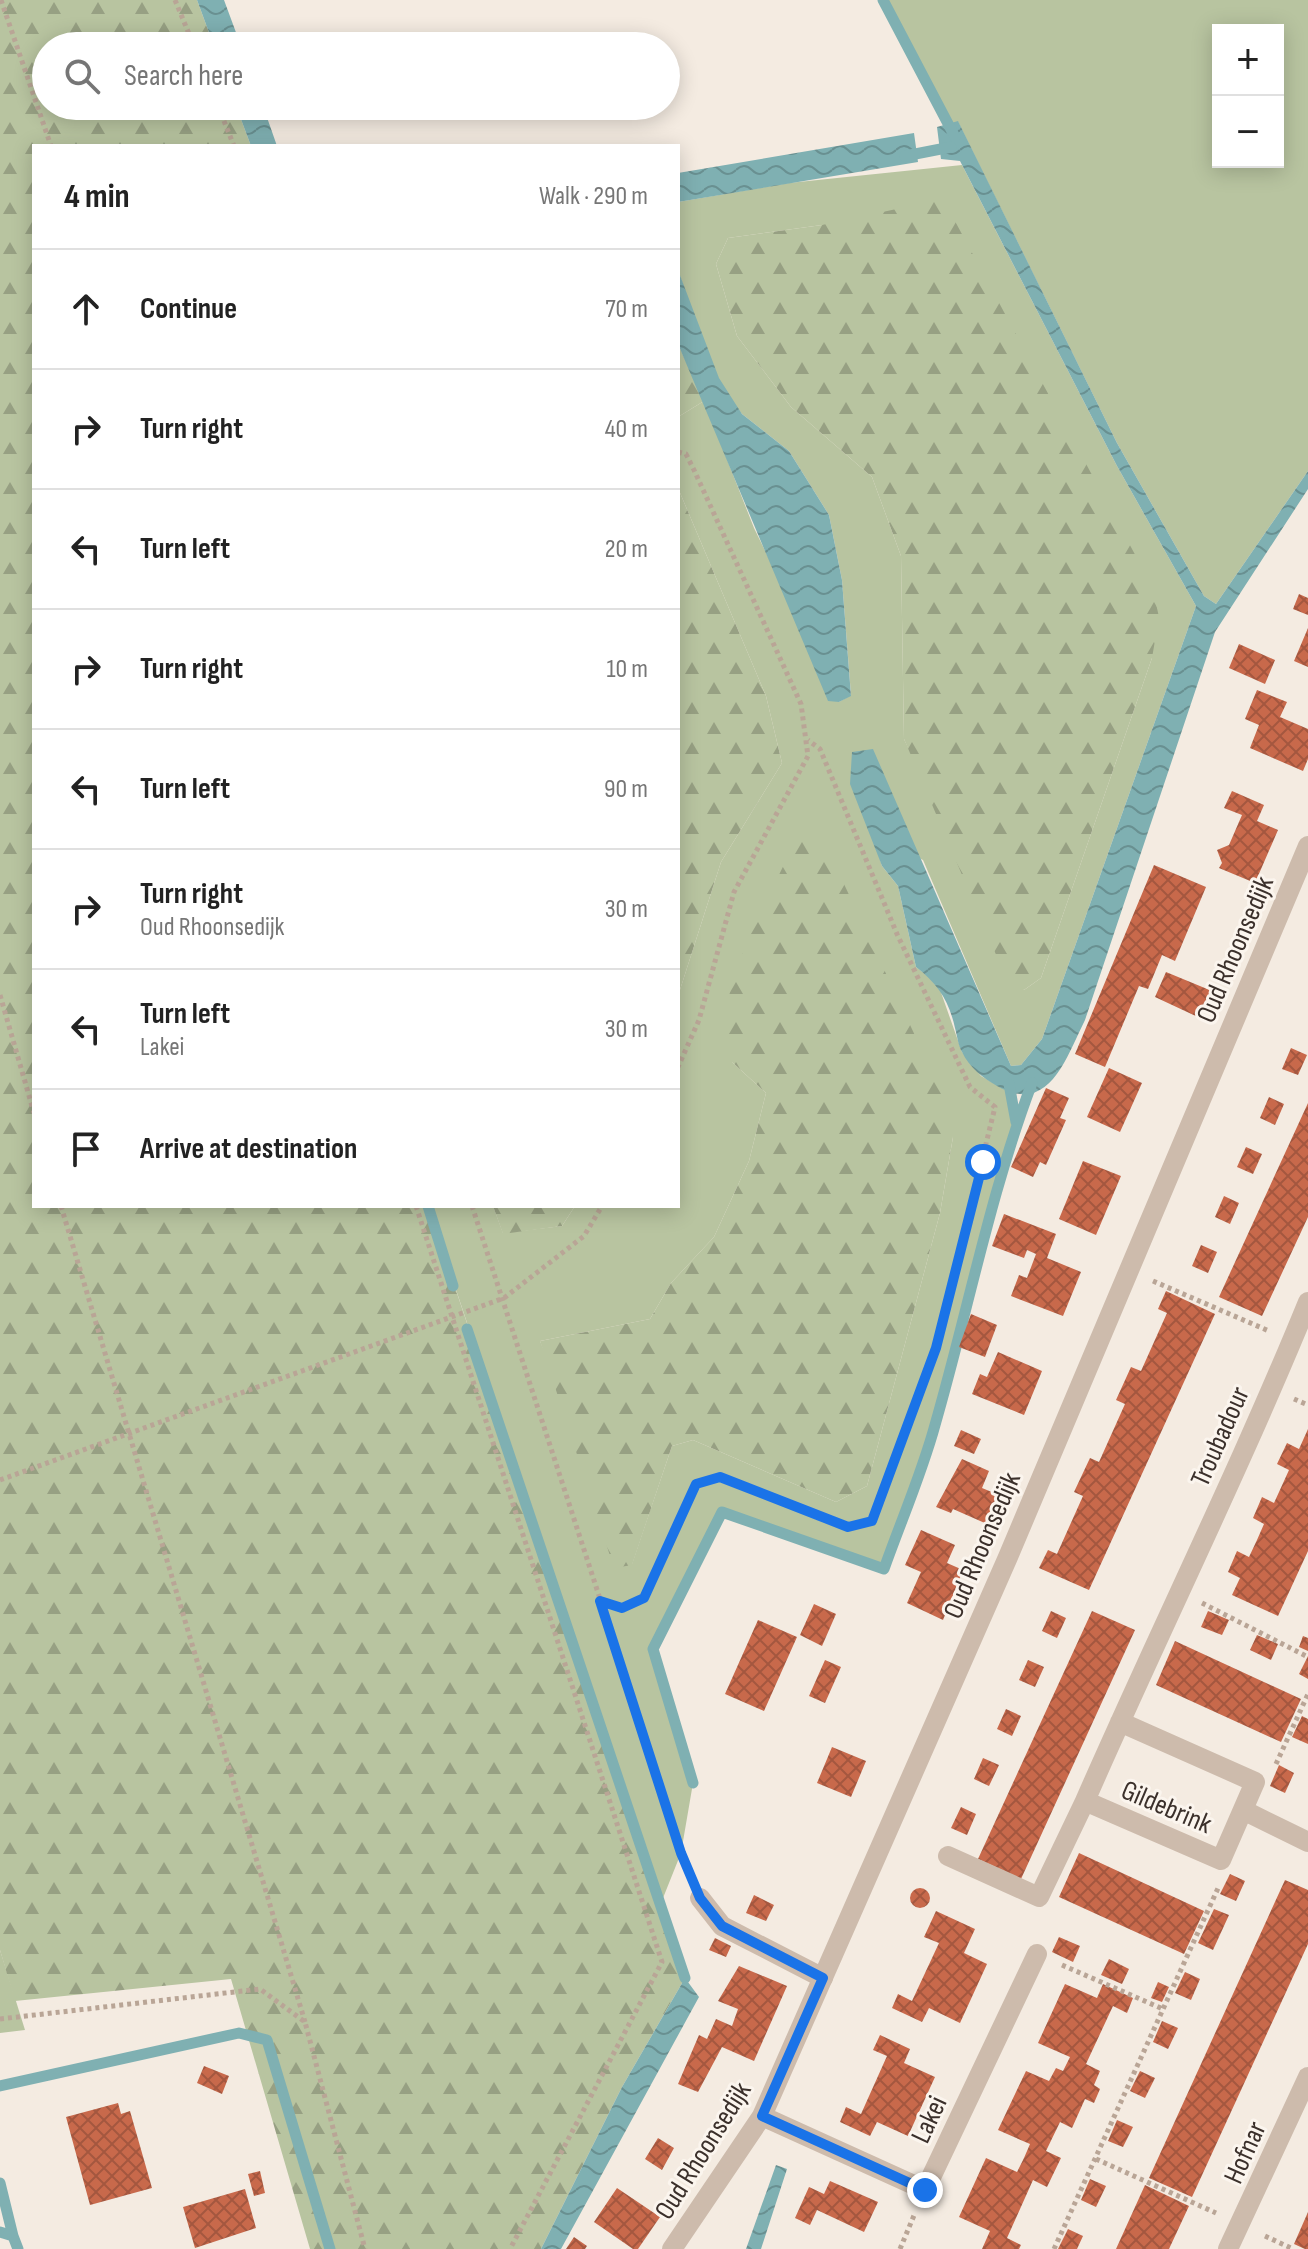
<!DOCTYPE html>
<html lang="en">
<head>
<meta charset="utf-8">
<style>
	:root { --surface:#fff; --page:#f2f2f2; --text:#222; --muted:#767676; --line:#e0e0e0 }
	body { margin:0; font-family:"Sofia Sans Condensed",sans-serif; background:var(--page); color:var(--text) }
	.controls { position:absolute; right:24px; top:24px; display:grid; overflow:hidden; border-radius:0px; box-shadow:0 4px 20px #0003 }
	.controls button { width:72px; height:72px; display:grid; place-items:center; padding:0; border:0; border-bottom:2px solid var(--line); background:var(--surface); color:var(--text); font:40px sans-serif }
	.stop { position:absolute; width:24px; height:24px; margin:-18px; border:6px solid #1a73e8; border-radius:50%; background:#fff }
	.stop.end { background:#1a73e8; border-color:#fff; box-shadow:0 2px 8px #0008 }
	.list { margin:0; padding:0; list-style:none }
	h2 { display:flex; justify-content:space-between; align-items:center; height:104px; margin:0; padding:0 32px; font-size:34px }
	h2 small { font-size:26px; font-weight:400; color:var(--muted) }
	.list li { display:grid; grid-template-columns:52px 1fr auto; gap:24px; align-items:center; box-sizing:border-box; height:120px; padding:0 32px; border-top:2px solid var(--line) }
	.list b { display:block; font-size:30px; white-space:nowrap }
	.list p { margin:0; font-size:26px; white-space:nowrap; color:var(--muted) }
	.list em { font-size:26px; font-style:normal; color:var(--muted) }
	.icon { flex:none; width:44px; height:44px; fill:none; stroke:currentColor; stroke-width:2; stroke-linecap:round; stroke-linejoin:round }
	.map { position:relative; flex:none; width:1308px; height:2249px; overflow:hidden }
	.search { position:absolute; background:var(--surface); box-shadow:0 4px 20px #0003; left:32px; top:32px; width:648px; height:88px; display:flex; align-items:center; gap:20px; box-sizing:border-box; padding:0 28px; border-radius:44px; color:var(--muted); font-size:30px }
	.panel { position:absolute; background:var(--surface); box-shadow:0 4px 20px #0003; left:32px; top:144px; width:648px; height:1064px; border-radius:0px }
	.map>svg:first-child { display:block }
</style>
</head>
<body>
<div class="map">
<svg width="1308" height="2249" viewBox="0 0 1308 2249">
	<defs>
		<pattern id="forest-firs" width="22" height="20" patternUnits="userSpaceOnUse" patternTransform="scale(2)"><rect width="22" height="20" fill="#b8c4a0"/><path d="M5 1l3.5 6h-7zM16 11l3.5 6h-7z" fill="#97a083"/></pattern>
		<pattern id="water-waves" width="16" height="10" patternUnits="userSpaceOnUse" patternTransform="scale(2)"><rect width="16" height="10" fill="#7fb0b2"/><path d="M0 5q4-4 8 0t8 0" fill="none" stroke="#699091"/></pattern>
		<pattern id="building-cross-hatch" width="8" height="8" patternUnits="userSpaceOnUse" patternTransform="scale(2)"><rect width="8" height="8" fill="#c8694b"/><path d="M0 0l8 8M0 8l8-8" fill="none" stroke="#a4573f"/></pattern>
	</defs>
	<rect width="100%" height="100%" fill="#f4ebe1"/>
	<path fill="#b8c4a0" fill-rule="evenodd" d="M881 0H1308V471L1216 604 1204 596 1117 443 958 122 945 125ZM1218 30H1278V162H1218Z
		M962 165 1117 466 1196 606 1042 1039 1021 1065 1011 1066 923 860 872 834 882 866 898 886 916 967 938 984 962 1052 981 1076 1014 1095 1017 1124 935 1427 884 1569 722 1512 653 1649 693 1783 681 1853 661 1903 428 1206H493L503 1233 562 1226 575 1206H678V996L721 862 782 763 766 696 678 488V417L704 401 754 528 839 702 851 695 842 580 829 515 789 451 742 414 715 379 678 270V202L789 183ZM822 225 1152 658 1041 978 1024 990 904 739 901 556 872 477 791 407 737 336 716 264 728 238ZM732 1062 953 1137 940 1213 867 1486 836 1502 693 1440 672 1446 632 1564 540 1341 650 1319 671 1283 714 1237 749 1161 766 1093Z
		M0 1950 25 2030 0 2033Z"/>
	<path fill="url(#forest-firs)" d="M0 0H197L214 46H46V106H236L251 146H34V1206H428L685 1978 622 2087 541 2249H310L231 1979 15 2001 0 1950Z
		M943 199 1152 586 1159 617 1152 658 1041 978 1024 990 1006 978 904 739 901 556 872 477 791 407 737 336 716 264 728 238 822 225Z
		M678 344 704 401 678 417Z
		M678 488 766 696 782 763 721 862 678 996Z
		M821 835 941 1091 953 1137 940 1213 867 1486 836 1502 693 1440 672 1446 632 1565 614 1568 540 1341 650 1319 671 1283 714 1237 749 1161 766 1093 732 1062 718 1028 748 938 798 836Z
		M493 1206H575L562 1226 503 1234Z"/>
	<path fill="url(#water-waves)" d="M197 0H224L241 46H214Z
		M236 106H263L277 146H251Z
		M958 121 1117 443 1204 596 1216 604 1308 471V489L1215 632 1085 1020C1066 1058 1049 1116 997 1086 983 1078 969 1067 962 1052 958 1045 957 1035 955 1028 949 1001 938 984 916 967L898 886 882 866 850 784 852 752 873 749 1011 1066 1021 1065 1042 1039 1196 606 1117 466 960 161 941 159 937 127Z
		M914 133 918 162 678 202V173Z
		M678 270 719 378 742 414 789 451 829 515 842 580 851 696 839 702 828 701 678 344Z
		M685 1978 699 1997 561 2249H541L622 2087Z
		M776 2165 787 2169 761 2249H746Z"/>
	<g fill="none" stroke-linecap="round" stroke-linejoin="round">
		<path stroke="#7fb0b2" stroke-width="11" d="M883 0 955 137
			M905 156 951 147
			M1009 1084 1016 1122
			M428 1206 453 1286
			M467 1329 685 1978
			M693 1783 653 1649 722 1512 884 1569C901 1521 922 1473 935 1425 968 1311 990 1194 1032 1083
			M0 2086 239 2033 267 2040 330 2249
			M0 2183 13 2236
			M0 2232 13 2236 18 2249"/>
	</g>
	<path fill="url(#building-cross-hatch)" d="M1299 594 1308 598V615L1293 609Z
		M1308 628V667L1294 661Z
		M1239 644 1275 660 1265 684 1229 668Z
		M1257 690 1287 702 1280 717 1308 729V759L1303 771 1250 748 1259 725 1245 719Z
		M1232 791 1264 805 1257 821 1278 830 1255 883 1219 868 1222 863 1217 850 1229 845 1242 815 1224 808Z
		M1154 865 1206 887 1175 961 1162 955 1148 989 1139 986 1105 1067 1075 1054Z
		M1166 972 1212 991 1200 1018 1155 997Z
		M1291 1048 1307 1055 1298 1075 1282 1069Z
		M1109 1068 1142 1083 1120 1132 1087 1117Z
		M1046 1088 1069 1098 1060 1118 1066 1120 1046 1165 1040 1162 1033 1177 1011 1167Z
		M1269 1097 1284 1104 1275 1125 1260 1118Z
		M1308 1103V1217L1262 1316 1219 1297Z
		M1246 1147 1262 1154 1253 1174 1237 1167Z
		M1083 1161 1121 1176 1096 1235 1059 1219Z
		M1224 1196 1239 1203 1230 1224 1215 1217Z
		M1004 1214 1056 1234 1047 1258 1081 1272 1063 1316 1011 1296 1019 1275 1027 1278 1036 1254 1027 1250 1024 1258 992 1246Z
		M1201 1245 1217 1252 1208 1273 1192 1266Z
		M1166 1291 1215 1314 1089 1590 1039 1568 1048 1550 1057 1554 1083 1496 1074 1492 1090 1458 1099 1462 1125 1404 1116 1400 1131 1367 1141 1371 1167 1313 1158 1309Z
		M971 1314 997 1325 985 1357 959 1347Z
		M998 1352 1042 1371 1024 1415 972 1394 980 1374 987 1377Z
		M1308 1429V1551L1278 1616 1232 1595 1240 1578 1228 1572 1237 1551 1249 1557 1257 1540 1264 1524 1253 1518 1262 1497 1274 1503 1289 1470 1277 1464 1287 1443 1299 1449Z
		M961 1430 981 1439 974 1454 954 1446Z
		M962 1459 989 1471 982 1488 999 1495 987 1524 953 1509 951 1513 936 1507Z
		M921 1530 955 1545 947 1563 963 1570 943 1620 907 1603 921 1572 905 1565Z
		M814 1604 836 1614 822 1646 800 1635Z
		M1051 1611 1066 1618 1057 1638 1042 1631Z
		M1092 1611 1135 1630 1021 1879 978 1859Z
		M1208 1611 1229 1620 1222 1635 1201 1627Z
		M758 1620 797 1637 764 1711 725 1694Z
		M1257 1635 1278 1644 1271 1660 1250 1650Z
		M1303 1636 1308 1638V1651L1299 1647Z
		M1175 1641 1301 1699 1281 1742 1156 1685Z
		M1308 1656V1679L1299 1674Z
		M825 1660 841 1667 825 1703 809 1696Z
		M1028 1660 1044 1667 1035 1687 1019 1680Z
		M1006 1709 1021 1716 1012 1736 997 1729Z
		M1302 1716 1308 1719V1744L1292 1737Z
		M832 1747 866 1761 851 1797 817 1783Z
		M983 1758 999 1765 989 1786 974 1779Z
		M1279 1765 1294 1773 1285 1793 1270 1786Z
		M961 1807 976 1814 967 1835 951 1828Z
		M1079 1853 1204 1911 1184 1954 1059 1897Z
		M1230 1874 1245 1881 1236 1901 1220 1894Z
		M1285 1880 1308 1890V1944L1192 2197 1149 2178Z
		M910 1898a10 10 0 1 1 20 0a10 10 0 1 1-20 0Z
		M754 1895 774 1905 766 1921 746 1913Z
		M1214 1909 1229 1915 1213 1950 1198 1943Z
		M936 1911 975 1929 964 1953 987 1964 960 2023 929 2008 922 2022 892 2008 898 1994 912 2001 939 1943 924 1937Z
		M1059 1937 1080 1946 1073 1962 1052 1952Z
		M715 1938 731 1946 726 1957 709 1950Z
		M1109 1959 1129 1969 1122 1984 1101 1975Z
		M739 1966 787 1986 754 2061 722 2047 698 2092 678 2084 699 2035 707 2039 716 2019 732 2026 738 2009 718 2001Z
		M1185 1972 1200 1979 1191 2000 1175 1993Z
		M1158 1982 1169 1987 1162 2002 1151 1998Z
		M1065 1984 1097 1998 1103 1984 1133 1998 1127 2013 1113 2006 1086 2064 1100 2071 1094 2085 1100 2089 1094 2103 1085 2099 1072 2128 1060 2122 1046 2151 1061 2158 1047 2187 1033 2180 1007 2238 1021 2245 1019 2249H982L990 2231 959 2217 986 2158 1017 2172 1024 2158 1030 2144 998 2130 1026 2071 1049 2081 1056 2068 1063 2071 1070 2057 1038 2043Z
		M1162 2021 1178 2028 1168 2049 1153 2042Z
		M880 2035 910 2049 904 2063 935 2077 908 2136 877 2122 870 2136 840 2122 846 2107 861 2114 887 2056 873 2050Z
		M204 2066 229 2076 222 2094 197 2083Z
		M1140 2071 1155 2078 1145 2098 1130 2091Z
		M118 2103 121 2114 130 2111 152 2188 90 2205 66 2117Z
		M1117 2120 1133 2127 1123 2147 1108 2141Z
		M658 2138 674 2148 662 2170 645 2159Z
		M260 2171 265 2193 254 2196 248 2174Z
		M1090 2179 1106 2186 1096 2207 1081 2200Z
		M830 2181 878 2202 864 2232 817 2210 810 2225 795 2218 809 2187 824 2194Z
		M1145 2185 1189 2206 1169 2249H1116Z
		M617 2188 660 2217 638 2249H633L594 2222Z
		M245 2189 256 2228 195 2248 183 2207Z
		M1308 2212V2249H1305L1294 2244Z
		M1068 2229 1083 2236 1077 2249H1058Z
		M574 2237 587 2246 585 2249H566Z"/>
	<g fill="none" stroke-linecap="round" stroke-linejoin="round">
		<path stroke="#b9a596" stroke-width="5" stroke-dasharray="4 4" stroke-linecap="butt" d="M1 0 51 146
			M175 0 194 46
			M218 106 234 146
			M678 452 686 454 694 470 801 704 808 756 734 892 699 1020 678 1067
			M0 995 34 1113
			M61 1206 305 2022
			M416 1206 662 1962 510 2249
			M472 1206 690 1875
			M1153 1281 1269 1331
			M1294 1399 1308 1405
			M0 1480 504 1298 584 1236 602 1206
			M600 1601 622 1608 644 1598 696 1484 720 1477 848 1527 872 1521 936 1348 995 1107 970 1087 897 934 820 749 808 740
			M1202 1603 1308 1657
			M1276 1764 1308 1694
			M1062 1965 1163 2009
			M0 2019 260 1989 305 2022 365 2249
			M1096 2159 1216 2213
			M1265 2236 1293 2249
			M900 2249 915 2213
			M1054 2249 1219 1886"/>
		<path stroke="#cdbbac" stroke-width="20" d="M700 1898 722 1926 823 1978"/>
		<path stroke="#cdbbac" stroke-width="20" d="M1120 1722 1255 1782 1221 1860 1085 1801C1158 1634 1239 1471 1308 1302
			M1243 1810 1308 1842
			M948 1856 1039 1897 1085 1801
			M762 2116 925 2190 1037 1954
			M672 2249 762 2116 1008 1557 1308 846
			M1228 2249 1308 2077"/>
	</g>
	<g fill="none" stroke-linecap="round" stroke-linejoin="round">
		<path stroke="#1a73e8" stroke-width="10" d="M925 2190 762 2116 823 1978 722 1926 700 1898 681 1853 600 1601 622 1608 644 1598 696 1484 720 1477 848 1527 872 1521 936 1348 983 1162"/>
	</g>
	<g text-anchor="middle" stroke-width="6" stroke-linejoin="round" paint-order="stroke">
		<g font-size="28" fill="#3b302b" stroke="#fbf5ee">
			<text transform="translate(1234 949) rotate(-67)" y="10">Oud Rhoonsedijk</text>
			<text transform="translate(1219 1436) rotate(-66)" y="10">Troubadour</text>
			<text transform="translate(981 1545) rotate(-67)" y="10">Oud Rhoonsedijk</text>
			<text transform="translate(1167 1806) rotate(23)" y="10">Gildebrink</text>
			<text transform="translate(928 2119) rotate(-65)" y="10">Lakei</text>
			<text transform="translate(702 2150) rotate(-58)" y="10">Oud Rhoonsedijk</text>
			<text transform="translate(1244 2152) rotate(-66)" y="10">Hofnar</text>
		</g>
	</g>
</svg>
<div class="controls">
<button>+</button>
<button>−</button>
</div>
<div class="stop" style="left:983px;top:1162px"></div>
<div class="stop end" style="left:925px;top:2190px"></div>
<div class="search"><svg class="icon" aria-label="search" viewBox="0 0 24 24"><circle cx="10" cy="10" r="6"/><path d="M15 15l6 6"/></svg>Search here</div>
<section class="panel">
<h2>4 min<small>Walk · 290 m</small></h2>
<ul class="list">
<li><svg class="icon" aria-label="ahead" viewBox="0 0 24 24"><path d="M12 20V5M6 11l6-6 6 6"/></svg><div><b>Continue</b></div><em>70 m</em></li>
<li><svg class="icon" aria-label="right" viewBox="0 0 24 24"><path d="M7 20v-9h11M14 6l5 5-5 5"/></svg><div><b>Turn right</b></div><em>40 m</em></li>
<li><svg class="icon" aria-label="left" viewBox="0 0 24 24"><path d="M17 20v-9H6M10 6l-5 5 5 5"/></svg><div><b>Turn left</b></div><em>20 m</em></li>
<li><svg class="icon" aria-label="right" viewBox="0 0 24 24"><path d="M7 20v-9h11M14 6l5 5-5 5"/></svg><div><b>Turn right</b></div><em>10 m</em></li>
<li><svg class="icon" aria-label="left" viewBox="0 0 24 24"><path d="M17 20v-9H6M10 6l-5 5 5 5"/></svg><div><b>Turn left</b></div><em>90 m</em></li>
<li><svg class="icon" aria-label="right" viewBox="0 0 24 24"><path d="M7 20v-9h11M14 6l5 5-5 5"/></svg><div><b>Turn right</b><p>Oud Rhoonsedijk</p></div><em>30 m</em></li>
<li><svg class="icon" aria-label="left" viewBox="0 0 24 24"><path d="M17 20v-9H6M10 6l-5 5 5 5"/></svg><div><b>Turn left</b><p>Lakei</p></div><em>30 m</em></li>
<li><svg class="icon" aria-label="arrive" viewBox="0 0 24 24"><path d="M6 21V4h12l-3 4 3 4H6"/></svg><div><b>Arrive at destination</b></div></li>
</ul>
</section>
</div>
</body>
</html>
